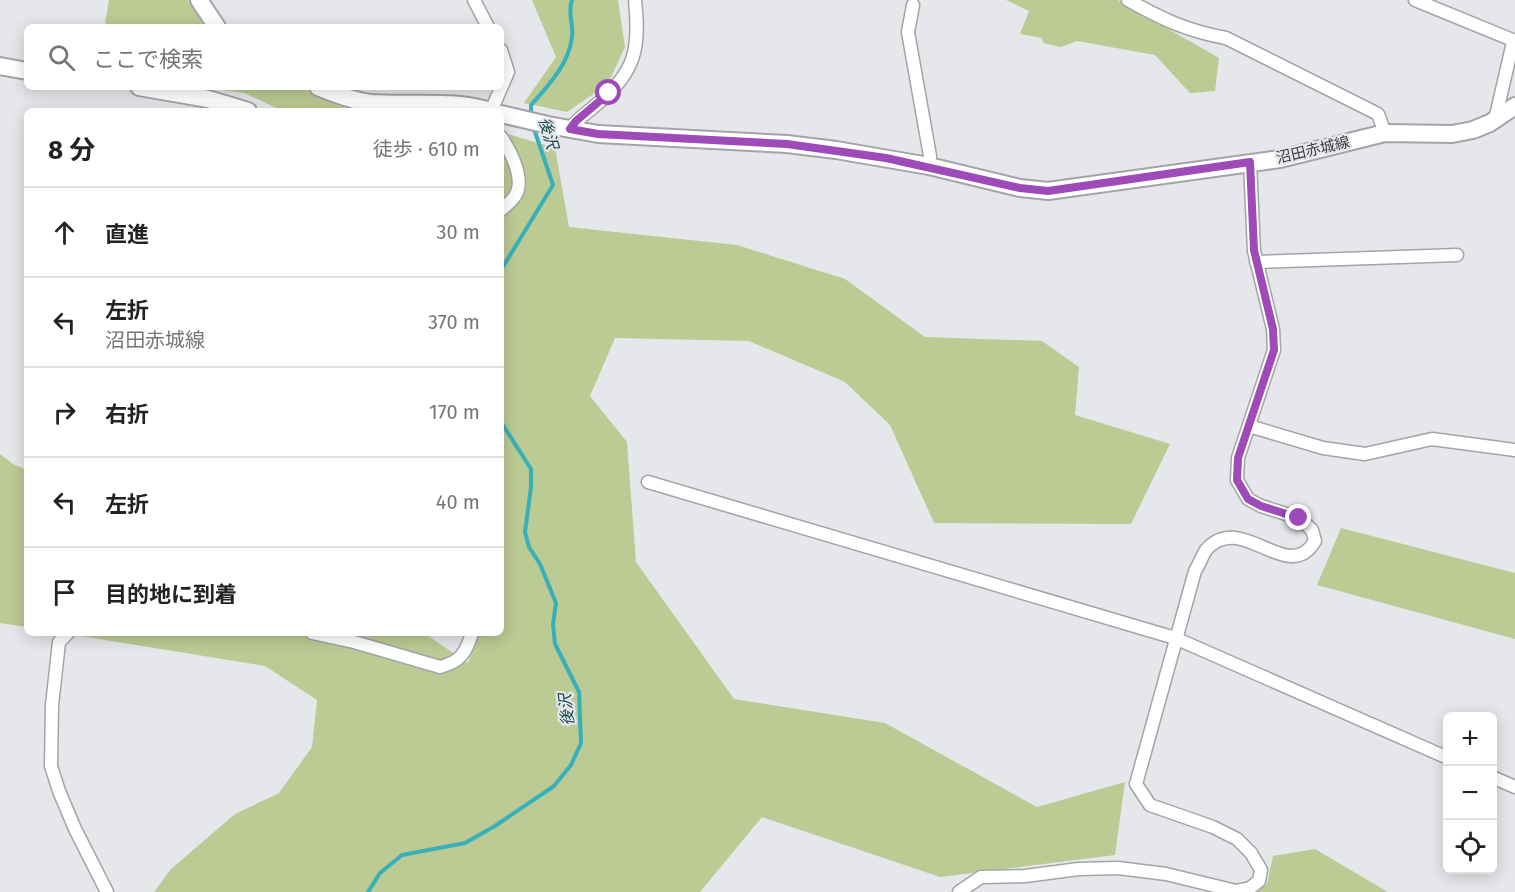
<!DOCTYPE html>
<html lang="ja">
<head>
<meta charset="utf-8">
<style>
	:root { --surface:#fff; --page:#f2f2f2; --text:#222; --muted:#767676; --line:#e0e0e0 }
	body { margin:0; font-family:"Fira Sans","Noto Sans JP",sans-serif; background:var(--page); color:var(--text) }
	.controls { position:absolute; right:18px; bottom:18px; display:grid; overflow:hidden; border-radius:9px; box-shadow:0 3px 15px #0003 }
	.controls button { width:54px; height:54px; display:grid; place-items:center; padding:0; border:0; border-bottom:2px solid var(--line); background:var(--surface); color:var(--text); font:30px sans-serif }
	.stop { position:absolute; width:18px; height:18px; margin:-14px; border:4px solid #9e4ab8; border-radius:50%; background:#fff }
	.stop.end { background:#9e4ab8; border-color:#fff; box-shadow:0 2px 6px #0008 }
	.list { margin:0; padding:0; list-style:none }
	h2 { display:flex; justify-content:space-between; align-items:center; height:78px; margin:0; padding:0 24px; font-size:26px }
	h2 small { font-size:20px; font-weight:400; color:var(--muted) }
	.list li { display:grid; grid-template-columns:39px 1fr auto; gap:18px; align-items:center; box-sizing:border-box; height:90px; padding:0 24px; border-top:2px solid var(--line) }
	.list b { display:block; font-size:22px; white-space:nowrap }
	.list p { margin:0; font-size:20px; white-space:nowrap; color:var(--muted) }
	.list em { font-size:20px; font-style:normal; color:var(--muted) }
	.icon { flex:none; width:33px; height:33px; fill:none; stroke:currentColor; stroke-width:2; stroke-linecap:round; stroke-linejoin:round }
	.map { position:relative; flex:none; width:1515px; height:892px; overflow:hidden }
	.search { position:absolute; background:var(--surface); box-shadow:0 3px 15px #0003; left:24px; top:24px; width:480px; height:66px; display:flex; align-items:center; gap:15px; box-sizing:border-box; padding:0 21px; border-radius:9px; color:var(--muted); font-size:22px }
	.panel { position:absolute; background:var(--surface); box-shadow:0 3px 15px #0003; left:24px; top:108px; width:480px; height:528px; border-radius:9px }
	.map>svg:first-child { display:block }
</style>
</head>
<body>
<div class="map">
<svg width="1515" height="892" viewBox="0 0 1515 892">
	<rect width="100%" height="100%" fill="#e6e7ea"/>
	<path fill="#bcca94" d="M109 0H188L205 27H116L105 23Z
		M532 0H618L625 47 608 84 567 112 524 103 556 57Z
		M1006 0H1118L1219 58 1215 91 1190 93 1155 55 1077 41 1061 47 1043 43 1042 38 1020 34 1029 11Z
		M203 87H300L351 111H283L244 93Z
		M501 132 555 148 569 227 737 245 845 279 925 337 1042 341 1079 367 1075 415 1170 444 1131 524 934 523 890 425 845 382 749 341 615 338 590 396 627 442 636 562 734 699 885 723 1037 807 1125 782 1115 855 940 877 762 817 700 892H154L171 869 235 814 279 793 312 747 317 700 265 666 62 633H424L468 663 479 633H501Z
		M0 454 13 464 27 470V627L0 623Z
		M1341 528 1515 573V639L1317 585Z
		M1315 849 1388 892H1255L1267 884 1273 856Z"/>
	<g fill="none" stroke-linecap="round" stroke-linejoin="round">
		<path stroke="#38b0ba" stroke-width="4" d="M531 116V105C548 86 569 64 572 37 574 24 567 13 572 0
			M501 270 553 185 533 126
			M368 892 380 873 402 855 465 843 495 826 554 786 571 765 581 743 579 692 555 644 553 624 556 603 540 564 529 547 525 532 531 487V469L501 422"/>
		<g stroke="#a3a4a7" stroke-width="15">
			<path id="street" d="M474 0 488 27
				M1128 0C1162 19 1187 31 1226 38L1378 114 1385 133
				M1415 0 1515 41
				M913 5 908 32 930 156 929 166
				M491 111 508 72 501 50
				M1495 120 1513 42
				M570 129C578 118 587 113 597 104 636 72 640 48 635 0
				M501 137C510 150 526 180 515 196 512 201 505 206 501 210
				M1256 262 1457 255
				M1249 426 1323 448 1365 454 1432 439 1515 450
				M648 482 1175 638 1448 758
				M68 633 59 642 52 705 51 766 59 791 75 829 107 892
				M312 633 354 642 440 667C460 662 466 653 472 633
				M1492 777 1515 787
				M959 892 981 877 1025 876 1079 869 1118 868 1166 874 1236 891 1250 888 1259 881 1261 870 1251 853 1237 839 1213 827 1150 805 1136 784 1195 571C1199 565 1202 556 1206 550 1241 509 1288 587 1315 541L1312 530 1299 518 1261 506 1248 499 1237 480 1238 458 1274 350 1273 329 1254 251 1250 162"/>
		</g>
		<g stroke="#a3a4a7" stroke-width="20">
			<path id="secondary" d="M199 0 217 27
				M0 66 27 71
				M139 87 208 99 248 111
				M318 87C335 94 353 101 371 103 411 106 452 99 490 111
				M501 114 548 125 598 134 787 144 836 150 929 166 1020 188 1048 191 1280 159 1385 133 1452 134 1473 130 1490 123 1515 106"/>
		</g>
		<use href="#street" stroke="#fff" stroke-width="12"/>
		<use href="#secondary" stroke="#fff" stroke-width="16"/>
	</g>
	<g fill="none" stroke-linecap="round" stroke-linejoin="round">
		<path stroke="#9e4ab8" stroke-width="8" d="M609 93 576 121 570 129 598 134 787 144 886 158 1020 188 1048 191 1250 162 1254 250 1273 329 1274 350 1238 458 1237 480 1248 499 1261 506 1299 518"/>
	</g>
	<g text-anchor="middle" stroke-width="4.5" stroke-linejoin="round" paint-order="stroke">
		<g font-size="15" fill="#3c3d3e" stroke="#e6e7ea">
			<text transform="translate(1313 150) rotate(-13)" y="5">沼田赤城線</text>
		</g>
		<g font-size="16" font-style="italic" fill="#184b50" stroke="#e6e7ea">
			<text transform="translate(549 133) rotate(74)" y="6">後沢</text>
			<text transform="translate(566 710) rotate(-96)" y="6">後沢</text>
		</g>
	</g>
</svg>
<div class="controls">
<button>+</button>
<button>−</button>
<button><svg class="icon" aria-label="locate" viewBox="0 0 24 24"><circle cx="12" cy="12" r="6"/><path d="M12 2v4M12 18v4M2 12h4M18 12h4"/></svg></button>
</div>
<div class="stop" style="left:609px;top:93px"></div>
<div class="stop end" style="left:1299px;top:518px"></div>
<div class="search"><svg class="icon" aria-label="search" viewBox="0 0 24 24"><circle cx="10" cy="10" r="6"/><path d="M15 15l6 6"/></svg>ここで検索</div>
<section class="panel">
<h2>8 分<small>徒歩 · 610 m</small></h2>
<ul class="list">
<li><svg class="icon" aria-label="ahead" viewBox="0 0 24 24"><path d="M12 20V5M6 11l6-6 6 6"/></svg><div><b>直進</b></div><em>30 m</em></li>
<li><svg class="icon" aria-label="left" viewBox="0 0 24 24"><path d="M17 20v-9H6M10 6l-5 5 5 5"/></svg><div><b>左折</b><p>沼田赤城線</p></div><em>370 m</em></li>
<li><svg class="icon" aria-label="right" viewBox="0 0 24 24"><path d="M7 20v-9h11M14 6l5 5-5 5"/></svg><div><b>右折</b></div><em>170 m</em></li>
<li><svg class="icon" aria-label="left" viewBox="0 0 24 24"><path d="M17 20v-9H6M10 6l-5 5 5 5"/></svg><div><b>左折</b></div><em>40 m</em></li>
<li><svg class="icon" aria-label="arrive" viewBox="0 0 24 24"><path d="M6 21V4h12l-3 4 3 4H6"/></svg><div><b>目的地に到着</b></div></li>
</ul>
</section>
</div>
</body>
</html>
